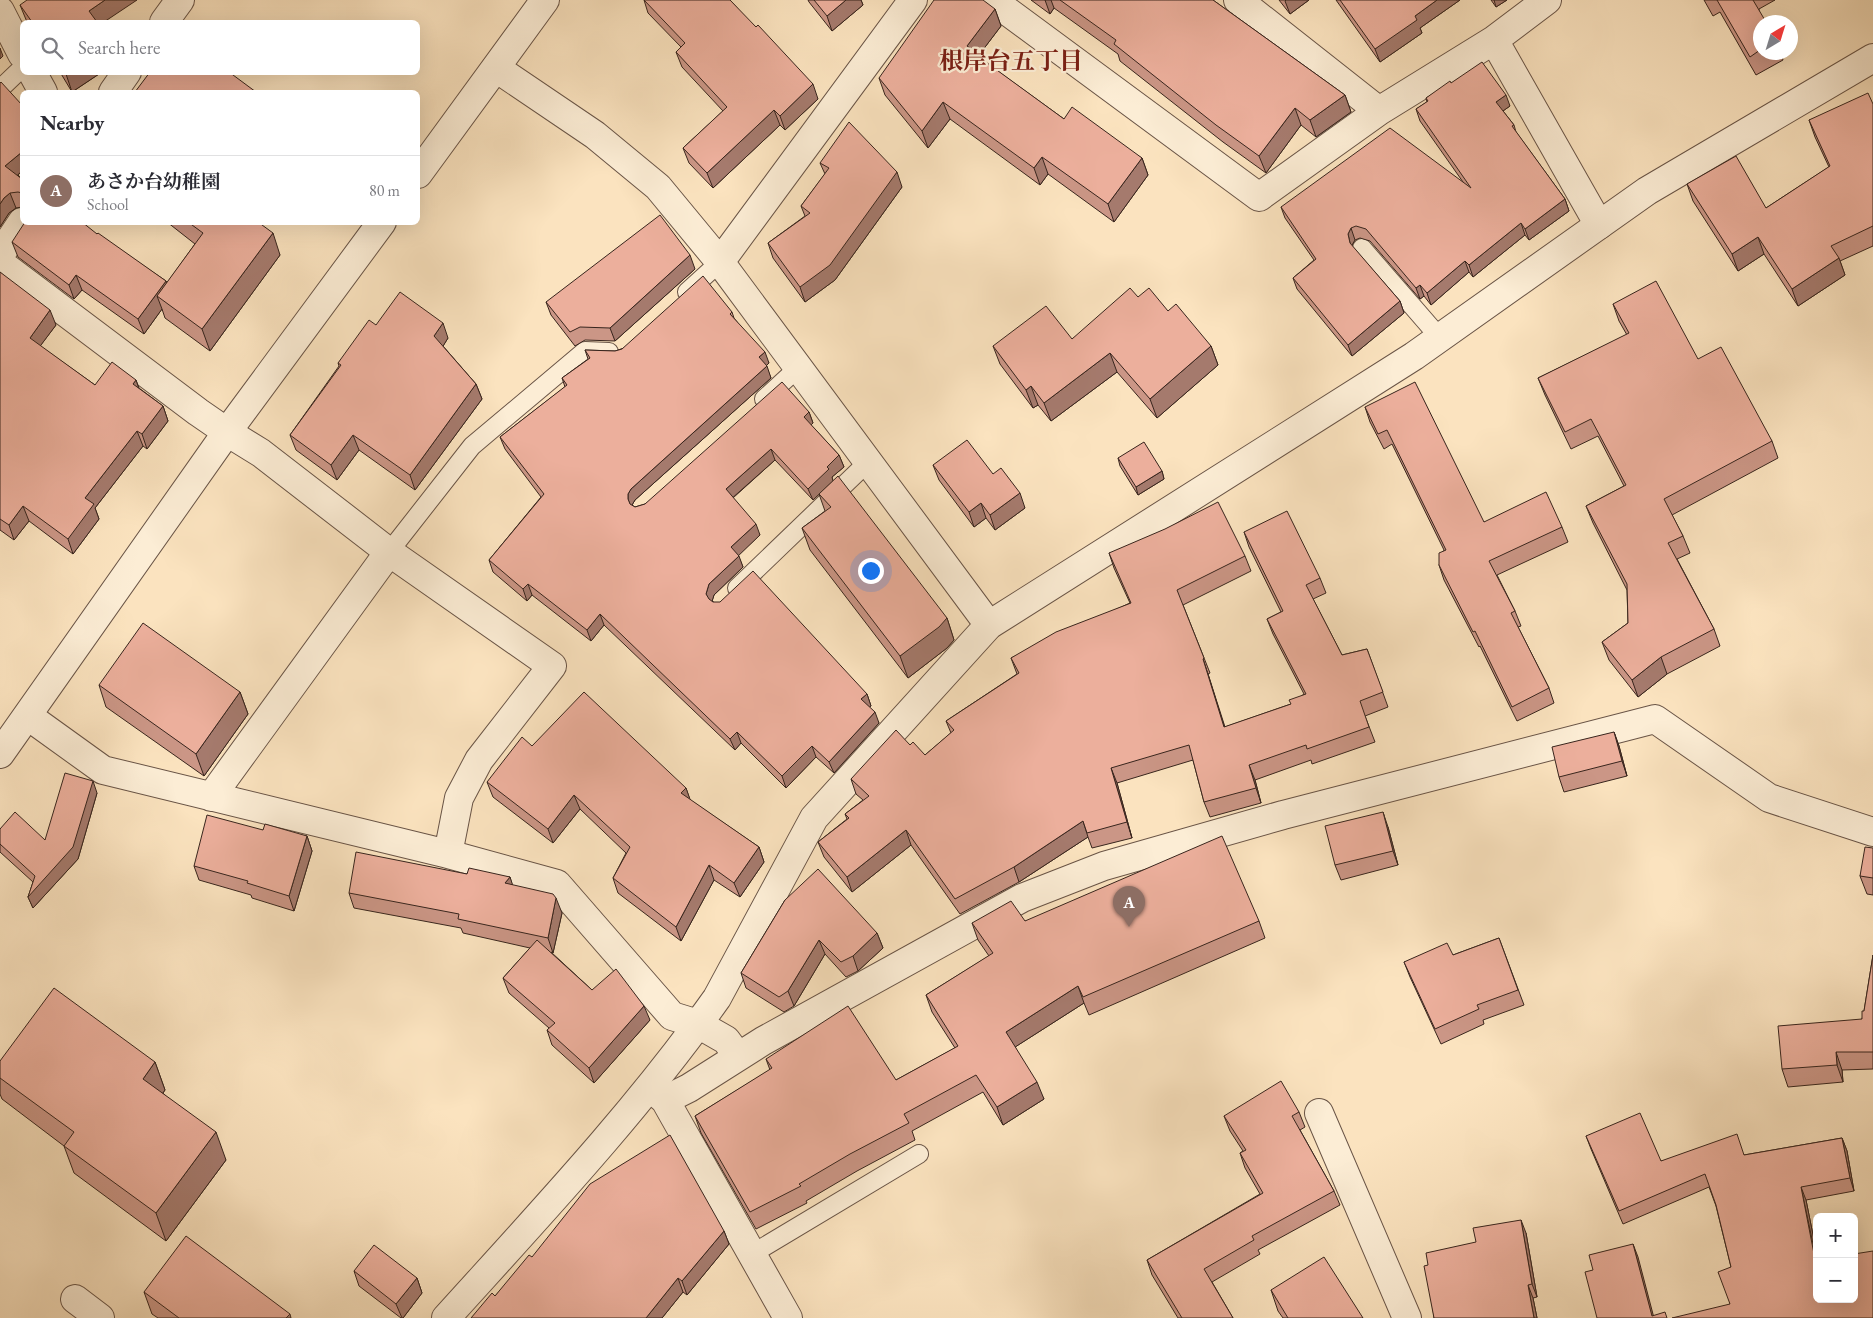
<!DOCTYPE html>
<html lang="en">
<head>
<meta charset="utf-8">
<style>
	:root { --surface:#fff; --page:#f7f7f7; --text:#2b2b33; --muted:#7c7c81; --line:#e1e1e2; --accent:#8f2418 }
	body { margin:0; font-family:"EB Garamond","Noto Serif JP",serif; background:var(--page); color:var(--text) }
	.controls { position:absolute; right:15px; bottom:15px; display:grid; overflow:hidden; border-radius:8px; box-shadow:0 5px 20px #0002 }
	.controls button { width:45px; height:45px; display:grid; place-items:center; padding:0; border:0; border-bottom:1px solid var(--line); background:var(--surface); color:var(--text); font:25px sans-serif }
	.compass { position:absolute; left:1753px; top:15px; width:45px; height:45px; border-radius:50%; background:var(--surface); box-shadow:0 5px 20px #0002; rotate:38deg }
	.you { position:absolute; left:870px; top:570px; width:18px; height:18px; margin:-12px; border:4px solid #fff; border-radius:50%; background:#1a73e8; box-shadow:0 0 0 8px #1a73e833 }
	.badge { display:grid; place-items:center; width:32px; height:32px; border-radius:50%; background:var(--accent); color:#fff; font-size:16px; font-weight:700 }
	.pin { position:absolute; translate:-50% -41px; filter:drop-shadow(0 1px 2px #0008) }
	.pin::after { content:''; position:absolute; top:26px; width:18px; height:15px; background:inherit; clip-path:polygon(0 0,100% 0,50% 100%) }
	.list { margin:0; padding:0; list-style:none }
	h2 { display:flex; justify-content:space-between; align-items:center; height:65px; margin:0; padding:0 20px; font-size:21px }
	h2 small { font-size:16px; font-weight:400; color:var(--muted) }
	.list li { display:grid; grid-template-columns:32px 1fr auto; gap:15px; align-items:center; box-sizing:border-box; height:70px; padding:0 20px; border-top:1px solid var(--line) }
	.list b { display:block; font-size:19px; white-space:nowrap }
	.list p { margin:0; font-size:16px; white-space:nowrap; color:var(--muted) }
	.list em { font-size:16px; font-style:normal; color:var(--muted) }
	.icon { flex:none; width:28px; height:28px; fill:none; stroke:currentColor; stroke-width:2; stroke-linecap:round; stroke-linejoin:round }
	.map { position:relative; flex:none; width:1873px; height:1318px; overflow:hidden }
	.search { position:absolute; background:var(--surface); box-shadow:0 5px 20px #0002; left:20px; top:20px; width:400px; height:55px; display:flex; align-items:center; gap:12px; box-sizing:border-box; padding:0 18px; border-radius:8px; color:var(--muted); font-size:19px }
	.panel { position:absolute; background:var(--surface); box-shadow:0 5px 20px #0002; left:20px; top:90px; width:400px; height:135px; border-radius:8px }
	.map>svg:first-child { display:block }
</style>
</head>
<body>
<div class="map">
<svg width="1873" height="1318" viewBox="0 0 1873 1318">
	<rect width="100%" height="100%" fill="#fbe3bf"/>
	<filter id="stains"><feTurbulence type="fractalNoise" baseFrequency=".004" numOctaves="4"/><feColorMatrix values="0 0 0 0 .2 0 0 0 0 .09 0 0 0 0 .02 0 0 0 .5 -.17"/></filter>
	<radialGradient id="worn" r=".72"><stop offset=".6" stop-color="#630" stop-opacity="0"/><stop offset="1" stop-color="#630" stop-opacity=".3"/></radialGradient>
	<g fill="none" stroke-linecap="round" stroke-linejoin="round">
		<g stroke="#695446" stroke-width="20">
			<path id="service" d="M0 89 22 68
				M1362 248 1440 338
				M687 292 720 262
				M764 399 799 367
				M389 552 472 446 585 351 609 352
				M737 588 868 462
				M752 1254 919 1154"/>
		</g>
		<g stroke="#695446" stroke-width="30">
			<path id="minor" d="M992 0 1259 197 1379 111 1494 40 1547 0
				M1238 0 1379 111
				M0 11 22 54
				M164 22 180 0
				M1494 40 1599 225
				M496 68 595 135 658 187 720 262 989 625
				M32 72 43 92
				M113 92 127 72
				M0 255 22 222
				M720 262 913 0
				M0 263 198 412 227 432 261 453 389 552 552 666 479 760 459 798 448 854
				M28 716 103 770 448 854 557 884 672 1016 698 1024 726 1040 738 1056
				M211 797 389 552
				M651 1088 665 1100 788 1318
				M665 1100 689 1088 763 1041 1022 898 1104 866 1283 815 1655 719 1769 798 1873 832
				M1319 1113 1407 1318
				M75 1299 100 1318"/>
		</g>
		<g stroke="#695446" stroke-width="30">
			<path id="tertiary" d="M418 174 545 0
				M0 754 227 432 382 222
				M446 1318C540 1214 636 1112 717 998L814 818 989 625 1414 356 1647 191 1873 58"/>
		</g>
		<use href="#service" stroke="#fcedd5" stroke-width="18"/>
		<use href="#minor" stroke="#fcedd5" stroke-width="28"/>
		<use href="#tertiary" stroke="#fcedd5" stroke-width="28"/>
	</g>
	<path fill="#cb9686" stroke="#38251d" d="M644 0H730L818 99 785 130 780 125 713 188 689 163 683 148 723 111 682 67 676 52 681 47 648 13Z
		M808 0H861L863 5 832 31 809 2Z
		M1031 0H1213L1345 95 1351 112 1316 137 1301 125 1266 173 1223 142 1120 61 1118 54 1054 8 1050 14Z
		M1279 0H1309L1290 14Z
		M1336 0H1460L1420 28 1422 33 1380 62Z
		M1491 0H1507L1496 7Z
		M1704 0H1775L1759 9 1760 22V52H1781L1783 60 1756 75 1720 12 1713 16Z
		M20 5 104 22H27Z
		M995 9 1001 26 979 55 981 59 1064 119 1142 158 1148 175 1114 222 1048 174 1040 185 950 119 928 148 885 95 879 78Z
		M60 72H102L72 92Z
		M1451 83 1510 106 1503 111 1514 125 1516 132 1565 199 1569 211 1529 240 1525 235 1473 277 1469 272 1431 305 1424 296 1420 299 1370 241 1360 238 1355 240 1352 245V246L1400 301 1404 313 1352 356 1297 289 1293 278 1314 260 1285 218 1281 207 1463 182 1420 121 1416 109 1427 102 1426 98Z
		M1873 104V246L1840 261 1845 275 1798 306 1764 254 1738 271 1693 201 1687 184 1766 208 1829 167 1815 137 1809 120Z
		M22 105V171L18 175 22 179V207L16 208 9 213 0 227Z
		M820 163 902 187 835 280 805 302 773 258 768 243 805 216 801 206 825 174Z
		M167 222H258L280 255 210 351 165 318 162 309 144 334 82 290 74 299 18 257 12 242 97 234 166 281 167 283 195 244Z
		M695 269 615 341 585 340 575 346 551 315 546 302Z
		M0 272 56 325 40 346 95 385 136 380 139 388 163 406 168 421 147 449 143 446 95 508 99 519 73 554 29 521 14 540 0 530Z
		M1138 297 1168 311 1211 346 1218 365 1157 418 1117 372 1051 421 1038 405 1033 408 1000 364 993 346 1072 339Z
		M1613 304 1698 359 1772 441 1778 458 1672 515 1683 536 1690 553 1677 559 1714 629 1720 646 1667 674 1638 697 1609 660 1602 642 1628 623 1627 590 1593 523 1586 506 1624 486 1598 436 1571 449 1545 395 1538 378 1627 335 1619 321Z
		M732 312 734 318 769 363 766 366 771 378 635 500 632 505 635 507 645 504 809 412 813 423 811 425 839 455 844 467 832 477 833 481 813 500 775 460 733 498 760 535 738 555 743 567 714 595 712 601 867 694 871 706 869 707 879 723 834 773 816 757 786 788 741 743 735 750 604 625 591 641 532 595 527 601 493 572 489 560 541 497 505 449 500 437 565 387 562 378 588 359 585 350 615 351Z
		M376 325 448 338 443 346 476 384 482 399 415 490 359 450 337 480 296 450 290 435 339 366 338 363Z
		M1365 407 1484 522 1562 527 1568 542 1497 575 1515 611 1521 626 1518 627 1549 688 1554 703 1517 721 1480 646 1479 647 1444 580 1439 565 1444 550 1392 444 1384 449 1370 422Z
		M1118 458 1162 471 1164 479 1138 495 1120 466Z
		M933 465 993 474 1025 508 995 530 986 518 974 527 939 480Z
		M819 494 947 618 954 640 947 648 908 678 810 550 802 528 825 511Z
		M1244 532 1320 578 1326 593 1313 599 1342 655 1367 649 1388 707 1365 716 1375 742 1312 764 1311 760 1255 780 1261 803 1210 817 1204 802 1193 760 1117 783 1132 838 1092 848 1088 837 1019 882 960 914 911 845 852 892 824 857 818 842 847 819 845 814 863 800 856 794 851 779 910 745 925 755 951 733 946 721 1017 674 1011 658 1130 603 1114 568 1109 553 1245 556 1251 571 1183 605 1210 673 1208 674 1225 727 1291 704 1304 694 1273 634 1267 619 1281 612 1249 547Z
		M99 685 240 692 248 714 204 776 106 707Z
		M1614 732 1619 746 1627 776 1564 792 1559 777Z
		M532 746 686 788 690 800 759 847 764 862 740 897 714 880 681 941 618 893 613 878 626 853 580 809 553 843 493 797 487 782Z
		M97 793 78 859 33 908 28 897 33 882 0 852V829L45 840Z
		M1388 827 1398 865 1341 880 1335 865Z
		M263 830 307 836 312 851 294 911 252 898 251 895 199 880 194 866Z
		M1873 848V895L1867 894 1860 876Z
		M467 874 510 877 512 885 562 913 553 953 551 952 592 990 650 1020 594 1083 552 1045 547 1030 549 1028 509 993 503 978 530 948 463 933 461 928 354 908 349 893Z
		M785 900 877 933 883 948 858 971 846 977 825 954 794 1006 784 1012 746 988 741 973Z
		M1025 921H1259L1265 938 1089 1015 1084 1003 1015 1047 1044 1099 1003 1125 983 1092 912 1131 915 1140 857 1171 806 1201 807 1203 756 1229 701 1133 695 1116 770 1070 766 1059 896 1080 955 1048 932 1012 926 995 989 956 978 940 972 923Z
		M1499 938 1524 1005 1483 1020 1484 1024 1441 1044 1410 977 1404 962 1453 955Z
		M1873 955V1069L1842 1070 1843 1082 1788 1087 1782 1069 1862 1019 1864 1011Z
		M0 1061 155 1062 165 1090 163 1093 226 1160 166 1241 74 1173 64 1146 2 1099 0 1094Z
		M1299 1112 1305 1127 1300 1130 1334 1191 1340 1205 1258 1250 1260 1254 1212 1282 1233 1318H1178L1152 1275 1147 1260 1260 1194 1245 1168 1240 1153 1243 1151 1230 1131 1224 1116Z
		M1586 1136 1661 1161 1744 1155 1842 1138 1847 1151 1854 1191 1806 1200 1817 1255V1299L1730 1304 1731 1267 1716 1206 1709 1187 1623 1224 1591 1149Z
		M724 1231 729 1244 687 1295 683 1292 662 1318H471L495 1296 532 1257Z
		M1526 1233 1537 1297 1533 1298 1537 1318H1434L1428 1265Z
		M354 1271 417 1278 422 1293 403 1318H401L359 1286Z
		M1271 1290 1363 1318H1283L1278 1311Z
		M144 1292 291 1318H158L152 1314Z"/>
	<path fill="#a57a6d" stroke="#38251d" d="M105 0H137L104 22H93L89 11Z
		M846 0H861L863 5 832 31 827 16Z
		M1045 0H1051L1054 8 1050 14Z
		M1286 0H1309L1290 14 1285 1Z
		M1437 0H1460L1420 28 1422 33 1380 62 1375 49 1415 16Z
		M1494 0H1507L1496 7Z
		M995 9 1001 26 973 63 967 46Z
		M0 48 3 56 0 59Z
		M69 72H102L72 92 66 74Z
		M813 84 818 99 785 130 780 116Z
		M1345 95 1351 112 1316 137 1310 120Z
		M1506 95 1510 106 1500 113 1496 102Z
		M943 102 950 119 928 148 922 131Z
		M1295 108 1301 125 1266 173 1259 156Z
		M774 110 780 125 713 188 707 173Z
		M22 152V171L11 181 5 166Z
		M1042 157 1048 174 1040 185 1034 168Z
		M1142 158 1148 175 1114 222 1108 204Z
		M897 172 902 187 835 280 805 302 800 287Z
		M10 193 16 208 9 213 0 227V204L4 198Z
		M1565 199 1569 211 1529 240 1525 229Z
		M1521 223 1525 235 1473 277 1469 265Z
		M1351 228 1355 240 1352 245 1354 255 1350 243 1348 234Z
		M273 233 280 255 210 351 202 329Z
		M1758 237 1764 254 1738 271 1732 254Z
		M690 255 695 269 615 341 610 328Z
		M1839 258 1845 275 1798 306 1792 289Z
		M1465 261 1469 272 1431 305 1427 293Z
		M76 275 82 290 74 299 69 285Z
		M166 281 171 296H157L162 309 144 334 138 319Z
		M1420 285 1424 296 1420 299 1416 288Z
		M1400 301 1404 313 1352 356 1348 345Z
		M50 310 56 325 35 353 30 338Z
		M443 323 448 338 440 351 434 336Z
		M1211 346 1218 365 1157 418 1150 399Z
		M765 352 769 363 763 369 759 357Z
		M1110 353 1117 372 1051 421 1044 403Z
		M767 366 771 378 635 500 632 505V511L628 499V494L631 489Z
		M136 380 141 395 133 384Z
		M476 384 482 399 415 490 410 475Z
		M1031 386 1038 405 1033 408 1026 390Z
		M163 406 168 421 147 449 142 434Z
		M809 412 813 423 808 428 804 417Z
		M137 431 143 446 95 508 99 519 73 554 68 539 85 498Z
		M353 435 359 450 337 480 331 465Z
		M771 449 775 460 730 500 726 489Z
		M839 455 844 467 832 477 833 481 813 500 808 489 827 467Z
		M1162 471 1164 479 1138 495 1136 487Z
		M1020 493 1025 508 995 530 990 515Z
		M981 503 986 518 974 527 969 512Z
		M23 506 29 521 14 540 9 525Z
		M756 524 760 535 735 559 731 547Z
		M739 556 743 567 714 595 711 605 706 594 709 584Z
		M528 584 532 595 527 601 523 589Z
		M600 614 604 625 591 641 587 630Z
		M947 618 954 640 947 648 908 678 900 656Z
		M1661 657 1667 674 1638 697 1632 680Z
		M1203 659 1208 674 1229 742 1224 727Z
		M240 692 248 714 204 776 196 754Z
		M867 694 871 706 865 711 861 699Z
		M875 712 879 723 834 773 829 762Z
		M737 732 741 743 735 750 730 739Z
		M1614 732 1619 746 1627 776 1622 761Z
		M812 746 816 757 786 788 782 776Z
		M1249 765 1255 780 1261 803 1256 788Z
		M1111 768 1117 783 1132 838 1127 822Z
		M93 781 97 793 78 859 33 908 28 897Z
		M686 788 691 802 681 793Z
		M574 795 580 809 553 843 548 829Z
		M1383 812 1388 827 1398 865 1393 851Z
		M1083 821 1088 837 1019 882 1014 867Z
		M906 830 911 845 852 892 847 877Z
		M307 836 312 851 294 911 289 896Z
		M759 847 764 862 740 897 734 883Z
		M709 865 714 880 681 941 676 927Z
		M510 877 515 892 505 883Z
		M556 898 562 913 553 953 548 938Z
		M877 933 883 948 858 971 853 956Z
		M819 940 825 954 794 1006 788 991Z
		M1078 986 1084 1003 1012 1049 1006 1032Z
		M644 1006 650 1020 594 1083 589 1068Z
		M1836 1052 1842 1070 1843 1082 1837 1065Z
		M155 1062 165 1090 153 1106 143 1079Z
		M1037 1082 1044 1099 1003 1125 997 1107Z
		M216 1132 226 1160 166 1241 156 1213Z
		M1842 1138 1847 1151 1854 1191 1850 1178Z
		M1801 1187 1806 1200 1817 1255V1263Z
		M1521 1220 1526 1233 1537 1297 1532 1284Z
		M724 1231 729 1244 687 1295 682 1281Z
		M1633 1244 1638 1257 1654 1318H1652Z
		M417 1278 422 1293 403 1318H402L396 1304Z
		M678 1278 683 1292 662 1318H646Z
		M1528 1285 1533 1298 1537 1318H1534Z
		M290 1314 291 1318H286Z"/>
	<path fill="#ecaf9c" stroke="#38251d" d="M27 0H105L89 11 97 22H32L20 5Z
		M644 0H730L756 27 758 25 813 84 780 116 774 110 707 173 683 148 727 107 676 52 685 43Z
		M814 0H846L827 16Z
		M934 0H983L995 9 967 46 980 55 979 57 1064 119 1072 107 1142 158 1108 204 1042 157 1034 168 943 102 922 131 879 78Z
		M1060 0H1213L1345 95 1310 120 1295 108 1259 156 1216 125 1114 44 1116 40Z
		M1340 0H1437L1415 16 1417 20 1375 49Z
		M1717 0H1753L1766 22H1760V50L1750 57Z
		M1482 62 1506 95 1496 102 1514 125 1512 126 1565 199 1525 229 1521 223 1469 265 1465 261 1427 293 1420 285 1416 288 1366 229 1356 226 1351 228 1348 234 1350 243 1400 301 1348 345 1293 278 1316 259 1281 207 1390 128 1471 188 1416 109 1428 101 1426 98 1450 81 1451 83Z
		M150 72H229L256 92H135Z
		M1 82 22 105V112L21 113 22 116V152L5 166 22 179V193L18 192 10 193 4 198 0 204V83Z
		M1868 93 1873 104V226L1831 246 1839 258 1792 289 1758 237 1732 254 1687 184 1736 156 1766 208 1830 166 1809 120Z
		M849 122 897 172 830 265 800 287 768 243 810 213 801 206 829 168 820 163Z
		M660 215 690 255 610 328 580 327 570 332 546 302Z
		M25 222H82L97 234 98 233 166 281 138 319 76 275 69 285 12 242Z
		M188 222H258L273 233 202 329 157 296 203 233Z
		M0 272 50 310 30 338 95 385 112 362 136 380 133 384 163 406 142 434 137 431 85 498 94 504 68 539 23 506 9 525 0 519Z
		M703 276 732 312 730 314 765 352 759 357 767 366 631 489 628 494V499L630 504 635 507 645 504 782 382 809 412 804 417 839 455 827 467 829 469 808 489 771 449 726 489 756 524 731 547 739 556 709 584 706 594 709 599 713 602H720L753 571 867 694 861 699 875 712 829 762 812 746 782 776 737 732 730 739 600 614 587 630 528 584 523 589 489 560 544 494 500 437 567 385 562 378 590 358 585 350 615 351 622 349Z
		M1656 281 1698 359 1721 347 1772 441 1664 499 1683 536 1668 543 1714 629 1661 657 1632 680 1602 642 1628 623 1627 584 1586 506 1626 485 1591 419 1565 432 1538 378 1629 333 1613 304Z
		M1130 288 1138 297 1149 288 1168 311 1176 304 1211 346 1150 399 1110 353 1044 403 1031 386 1026 390 993 346 1046 306 1072 339Z
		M400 292 443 323 434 336 476 384 410 475 353 435 331 465 290 435 341 365 338 363 369 320 376 325Z
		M1415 382 1484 522 1546 492 1562 527 1489 561 1515 611 1511 613 1549 688 1512 707 1475 631 1473 632 1439 565V553L1446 550 1387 430 1378 434 1365 407Z
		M967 440 993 474 1001 468 1020 493 990 515 981 503 969 512 933 465Z
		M1144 442 1162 471 1136 487 1118 458Z
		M838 476 947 618 939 627 900 656 802 528 831 507 819 494Z
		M1218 502 1245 556 1177 590 1204 658 1203 659 1224 727 1291 704 1289 700 1306 694 1267 619 1283 611 1244 532 1287 511 1320 578 1306 585 1342 655 1367 649 1383 692 1360 701 1369 727 1307 749 1306 745 1249 765 1256 788 1204 802 1189 745 1111 768 1127 822 1087 833 1083 821 1014 867 955 899 906 830 847 877 818 842 849 818 845 814 869 796 851 779 896 730 910 745 913 742 925 755 954 730 946 721 1019 673 1011 658 1056 632 1131 603 1109 553 1165 529Z
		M143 623 240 692 196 754 99 685Z
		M584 692 686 788 681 793 759 847 734 883 709 865 676 927 613 878 630 847 574 795 548 829 487 782 522 737 532 746Z
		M1614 732 1622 761 1559 777 1552 747Z
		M65 773 93 781 73 847 28 897 35 876 0 844V829L15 812 45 840Z
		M1383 812 1393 851 1335 865 1325 826Z
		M207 815 263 830 265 824 307 836 289 896 247 883 248 881 194 866Z
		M1222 836 1259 921 1083 997 1078 986 1006 1032 1037 1082 997 1107 976 1075 904 1114 909 1123 850 1154 799 1184 801 1186 750 1212 695 1116 772 1068 766 1059 848 1006 896 1080 958 1046 926 995 993 953 972 923 1011 901 1025 921Z
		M1865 847 1873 848V878L1860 876Z
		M356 852 467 874 469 868 510 877 505 883 553 894 556 898 548 938 458 919 459 914 349 893Z
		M818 869 877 933 853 956 841 962 819 940 788 991 779 997 741 973 785 900Z
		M1499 938 1518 990 1477 1005 1479 1009 1435 1029 1404 962 1447 943 1453 955Z
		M537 940 592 990 616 969 644 1006 589 1068 547 1030 555 1023 503 978Z
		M1873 955V1052H1836L1837 1065 1782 1069 1778 1026 1862 1019V1011H1864Z
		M54 988 155 1062 143 1079 216 1132 156 1213 64 1146 74 1132 0 1078V1061Z
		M1281 1081 1299 1112 1292 1116 1334 1191 1252 1236 1254 1240 1204 1269 1233 1318H1182L1147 1260 1263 1193 1240 1153 1246 1150 1224 1116Z
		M1640 1113 1661 1161 1737 1134 1744 1155 1842 1138 1850 1178 1801 1187 1815 1259H1817V1299H1854V1254L1873 1251V1318H1672L1730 1304 1718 1272 1731 1267 1716 1205 1705 1174 1619 1211 1586 1136Z
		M670 1135 724 1231 682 1281 678 1278 646 1318H471L492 1293 495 1296 529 1255 532 1257 590 1184Z
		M1521 1220 1532 1284 1528 1285 1534 1318H1434L1424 1266 1428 1265 1426 1253 1476 1242 1473 1228Z
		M186 1236 290 1314 286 1318H179L144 1292Z
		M1633 1244 1652 1316 1665 1312 1667 1318H1597L1585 1272 1593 1270 1589 1255Z
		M374 1245 417 1278 396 1304 354 1271Z
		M1324 1257 1363 1318H1288L1271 1290Z"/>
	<g text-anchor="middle" stroke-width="4.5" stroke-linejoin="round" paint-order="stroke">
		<g font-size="24" font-weight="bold" fill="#7a1f14" stroke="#fcedd5">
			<text x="1011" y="69">根岸台五丁目</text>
		</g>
	</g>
	<rect width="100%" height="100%" filter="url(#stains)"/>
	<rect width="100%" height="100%" fill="url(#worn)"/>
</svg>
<div class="controls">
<button>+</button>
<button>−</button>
</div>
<svg class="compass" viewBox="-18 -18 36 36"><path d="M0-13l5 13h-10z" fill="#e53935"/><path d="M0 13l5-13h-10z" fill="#7c7c81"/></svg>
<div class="you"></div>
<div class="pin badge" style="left:1129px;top:927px;background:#8d6e63">A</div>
<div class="search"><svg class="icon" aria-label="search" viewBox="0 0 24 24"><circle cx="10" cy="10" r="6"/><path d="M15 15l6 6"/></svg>Search here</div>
<section class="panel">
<h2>Nearby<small></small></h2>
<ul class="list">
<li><span class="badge" style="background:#8d6e63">A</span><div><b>あさか台幼稚園</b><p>School</p></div><em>80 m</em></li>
</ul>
</section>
</div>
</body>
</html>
